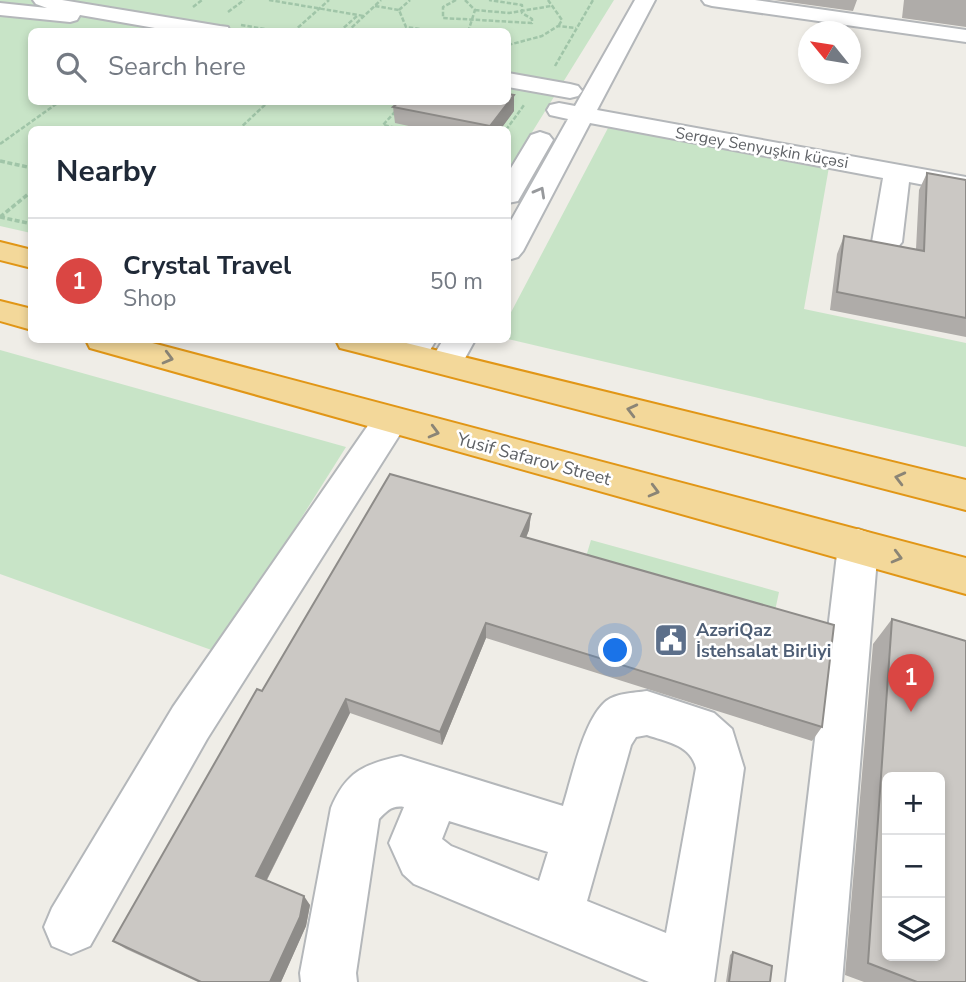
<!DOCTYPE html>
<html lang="en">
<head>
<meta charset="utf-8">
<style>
	:root { --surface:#fff; --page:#f6f6f7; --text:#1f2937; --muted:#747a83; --line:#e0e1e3; --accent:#da4643 }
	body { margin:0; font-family:"Nunito Sans",sans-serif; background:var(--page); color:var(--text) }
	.controls { position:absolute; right:21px; bottom:21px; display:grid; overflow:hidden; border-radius:10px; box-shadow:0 4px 10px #0003 }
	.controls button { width:63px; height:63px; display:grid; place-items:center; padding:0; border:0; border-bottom:2px solid var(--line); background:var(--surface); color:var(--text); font:35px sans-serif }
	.compass { position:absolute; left:798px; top:21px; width:63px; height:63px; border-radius:50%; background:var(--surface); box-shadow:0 4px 10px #0003; rotate:300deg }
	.you { position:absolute; left:616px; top:651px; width:24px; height:24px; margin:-18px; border:5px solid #fff; border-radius:50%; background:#1a73e8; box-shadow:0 0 0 10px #1a73e833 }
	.badge { display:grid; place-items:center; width:46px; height:46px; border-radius:50%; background:var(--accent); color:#fff; font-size:23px; font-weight:700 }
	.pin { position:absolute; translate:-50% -58px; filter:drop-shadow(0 2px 4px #0008) }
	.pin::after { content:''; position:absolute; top:37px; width:24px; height:21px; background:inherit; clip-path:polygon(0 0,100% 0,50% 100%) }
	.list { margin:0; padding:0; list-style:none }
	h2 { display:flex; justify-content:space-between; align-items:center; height:91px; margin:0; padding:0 28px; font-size:30px }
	h2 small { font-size:23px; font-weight:400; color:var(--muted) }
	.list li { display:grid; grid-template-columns:46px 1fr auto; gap:21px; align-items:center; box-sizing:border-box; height:126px; padding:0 28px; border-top:2px solid var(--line) }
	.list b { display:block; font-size:26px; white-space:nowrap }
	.list p { margin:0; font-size:23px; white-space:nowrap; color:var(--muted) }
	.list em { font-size:23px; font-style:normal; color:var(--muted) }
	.icon { flex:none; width:38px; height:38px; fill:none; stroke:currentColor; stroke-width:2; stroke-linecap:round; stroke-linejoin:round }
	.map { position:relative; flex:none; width:966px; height:982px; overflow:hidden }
	.search { position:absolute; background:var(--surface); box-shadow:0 4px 10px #0003; left:28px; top:28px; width:483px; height:77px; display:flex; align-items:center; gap:18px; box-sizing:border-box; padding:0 24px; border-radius:10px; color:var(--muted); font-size:26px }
	.panel { position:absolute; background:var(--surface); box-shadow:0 4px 10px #0003; left:28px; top:126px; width:483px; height:217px; border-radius:10px }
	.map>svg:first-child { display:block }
</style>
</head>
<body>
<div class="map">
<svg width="966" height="982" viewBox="0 0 966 982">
	<rect width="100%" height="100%" fill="#efede7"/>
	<path fill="#c8e4c7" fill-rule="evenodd" d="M0 0H614L508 171V130H32L31 233 0 226ZM32 32H508V102H32Z
		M608 128 829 167 804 309 966 343V447L508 339V318Z
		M0 350 346 447 217 652 0 574Z
		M591 540 779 592 772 625 582 570Z"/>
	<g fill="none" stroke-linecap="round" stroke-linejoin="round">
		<g stroke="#b4b7ba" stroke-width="4">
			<path id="minor" d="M33 0H62L220 26 228 27 230 32H178L80 15 77 20 70 22 0 15V3L47 8 36 4Z
				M635 0H655L597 110 966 177V193L909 182 902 242 897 248 887 251 877 248 872 242 883 178 590 123 523 251 518 257 508 260V226L568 119 550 115 547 110 550 105 559 103 575 106Z
				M702 0H755L966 30V42L712 6 705 4Z
				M508 73 570 84 578 86 582 91 578 96 570 98 508 87Z
				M540 132 549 135 553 140 518 201 508 203V173L531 135Z
				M404 340H436L423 362 411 365 399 362 394 354Z
				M443 340H475L458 371 446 374 434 371 429 363Z
				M391 407 404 411 409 420 207 739 90 946 71 954 52 946 44 927 52 908 173 707 378 411Z
				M858 529 872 534 878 546 842 982H786L838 546 844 534Z
				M647 691 714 713 732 729 744 768 714 982H649L414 884 403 874 389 843 404 807C392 805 387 811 379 819L356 973 357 982H301L300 973 331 808C346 772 364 764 401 756L563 806C572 777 583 723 604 703 614 693 634 693 647 691ZM647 735C667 742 691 745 696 768L666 933 587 901 631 745 636 737ZM449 821 548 852 539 881 451 846 442 839Z"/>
		</g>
		<g stroke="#e19616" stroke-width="4">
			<path id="highway" d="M0 242 32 250V268L0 260Z
				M0 301 32 309V330L0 321Z
				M86 340H141L966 558V594L90 348Z
				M336 340H394L966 480V510L352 351 340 348Z"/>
		</g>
		<path stroke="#a0c5a8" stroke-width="2.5" stroke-dasharray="4.5 2" stroke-linecap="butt" d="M269 0 364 16
			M456 0 443 7V18L532 23V19L522 13V5L489 0
			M465 0 475 10 468 32
			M548 0 562 20 559 25
			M375 6 399 10 406 27 440 32
			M193 7 202 0
			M399 10 410 0
			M475 10 509 13 551 6
			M228 12 244 0
			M241 25 282 32
			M293 32 329 0
			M339 32 357 16
			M347 32 381 0
			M508 45 542 36 558 26 576 28
			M555 66 593 0
			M404 102 383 125 407 130
			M238 130 268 102
			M506 130 524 105
			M0 144 59 102"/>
		<path stroke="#a0c5a8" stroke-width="3.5" stroke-dasharray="5 2.5" stroke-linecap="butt" d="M0 161 32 168
			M0 217 32 191
			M0 217 32 224"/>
		<use href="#minor" fill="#fff" fill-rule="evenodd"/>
		<use href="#highway" fill="#f3d89a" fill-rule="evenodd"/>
	</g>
	<path fill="#afaca9" d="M774 0H857L853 11Z
		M904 0H966V27L902 18Z
		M514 95V111L500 130H427L395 123 393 107Z
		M927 173 966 180V337L830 310 837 254 844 236 916 249 919 190Z
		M531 514 529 530 526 538 822 727 812 741 486 638 442 745 350 713 267 880 310 905 306 926 281 982H198L126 949 113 941 262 691Z
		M892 619 966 982H864L845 975 873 644Z
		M733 952 770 982H726L730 955Z"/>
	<path fill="#8e8c89" d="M514 95V111L500 130H490V126Z
		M531 514 529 530 520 552 521 536Z
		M486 623V638L442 745 440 732Z
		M346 699 350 713 264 885 256 876Z
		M304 896 310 905 306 926 281 982H270Z"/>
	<path fill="#cbc8c4" stroke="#8e8c89" stroke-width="2" fill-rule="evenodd" d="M508 94 514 95 490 126 393 107 399 102H508Z
		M927 173 966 180V318L837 292 844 236 924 251Z
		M390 474 531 514 521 536 834 625 822 727 486 623 440 732 346 699 256 876 304 896 300 917 270 982H201L113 941 257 689 262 691Z
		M892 619 966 641V982H917L868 963ZM887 777H940V956H887Z
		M733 952 772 966 770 982H729Z"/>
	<defs><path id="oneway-chevron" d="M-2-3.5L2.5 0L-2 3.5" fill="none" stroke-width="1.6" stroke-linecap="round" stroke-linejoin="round" transform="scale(1.75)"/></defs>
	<use stroke="#97999c" href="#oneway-chevron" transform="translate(540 192) rotate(-61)"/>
	<g stroke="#8b8576">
		<use href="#oneway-chevron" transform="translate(168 358) rotate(15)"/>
		<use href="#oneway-chevron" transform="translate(632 410) rotate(-166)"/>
		<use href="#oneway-chevron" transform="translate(434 432) rotate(15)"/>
		<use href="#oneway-chevron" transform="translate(900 478) rotate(-166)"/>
		<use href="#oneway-chevron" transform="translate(654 491) rotate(15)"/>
		<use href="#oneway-chevron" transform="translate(897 557) rotate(15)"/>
	</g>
	<defs>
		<g id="civic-square" transform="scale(1.75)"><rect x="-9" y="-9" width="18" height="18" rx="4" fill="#5c6f8a" stroke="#fff"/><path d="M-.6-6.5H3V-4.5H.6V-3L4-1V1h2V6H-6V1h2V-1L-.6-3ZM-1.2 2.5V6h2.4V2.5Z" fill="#fff"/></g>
	</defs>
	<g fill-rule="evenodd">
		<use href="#civic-square" x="671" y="640"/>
	</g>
	<g text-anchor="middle" stroke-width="5" stroke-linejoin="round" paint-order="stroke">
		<g font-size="16" fill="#5f6266" stroke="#fff">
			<text transform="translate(762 147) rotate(10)" y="6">Sergey Senyuşkin küçəsi</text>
		</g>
		<g font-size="18" fill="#5f6266" stroke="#fff">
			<text transform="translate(534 459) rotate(15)" y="6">Yusif Safarov Street</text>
		</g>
		<g font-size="18" font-weight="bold" fill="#4e5e75" stroke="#fff" text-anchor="start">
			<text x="696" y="636">AzəriQaz<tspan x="696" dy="21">İstehsalat Birliyi</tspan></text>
		</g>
	</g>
</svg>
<div class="controls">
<button>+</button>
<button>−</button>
<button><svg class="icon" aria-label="layers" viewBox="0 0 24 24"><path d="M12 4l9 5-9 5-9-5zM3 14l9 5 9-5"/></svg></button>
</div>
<svg class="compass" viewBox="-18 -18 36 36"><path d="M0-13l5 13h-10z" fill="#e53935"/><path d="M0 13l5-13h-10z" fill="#747a83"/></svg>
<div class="you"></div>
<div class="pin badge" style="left:911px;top:712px">1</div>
<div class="search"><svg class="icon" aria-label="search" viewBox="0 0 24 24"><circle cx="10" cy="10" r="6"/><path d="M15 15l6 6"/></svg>Search here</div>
<section class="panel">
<h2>Nearby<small></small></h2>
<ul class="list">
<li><span class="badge">1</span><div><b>Crystal Travel</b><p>Shop</p></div><em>50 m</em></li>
</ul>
</section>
</div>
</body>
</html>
